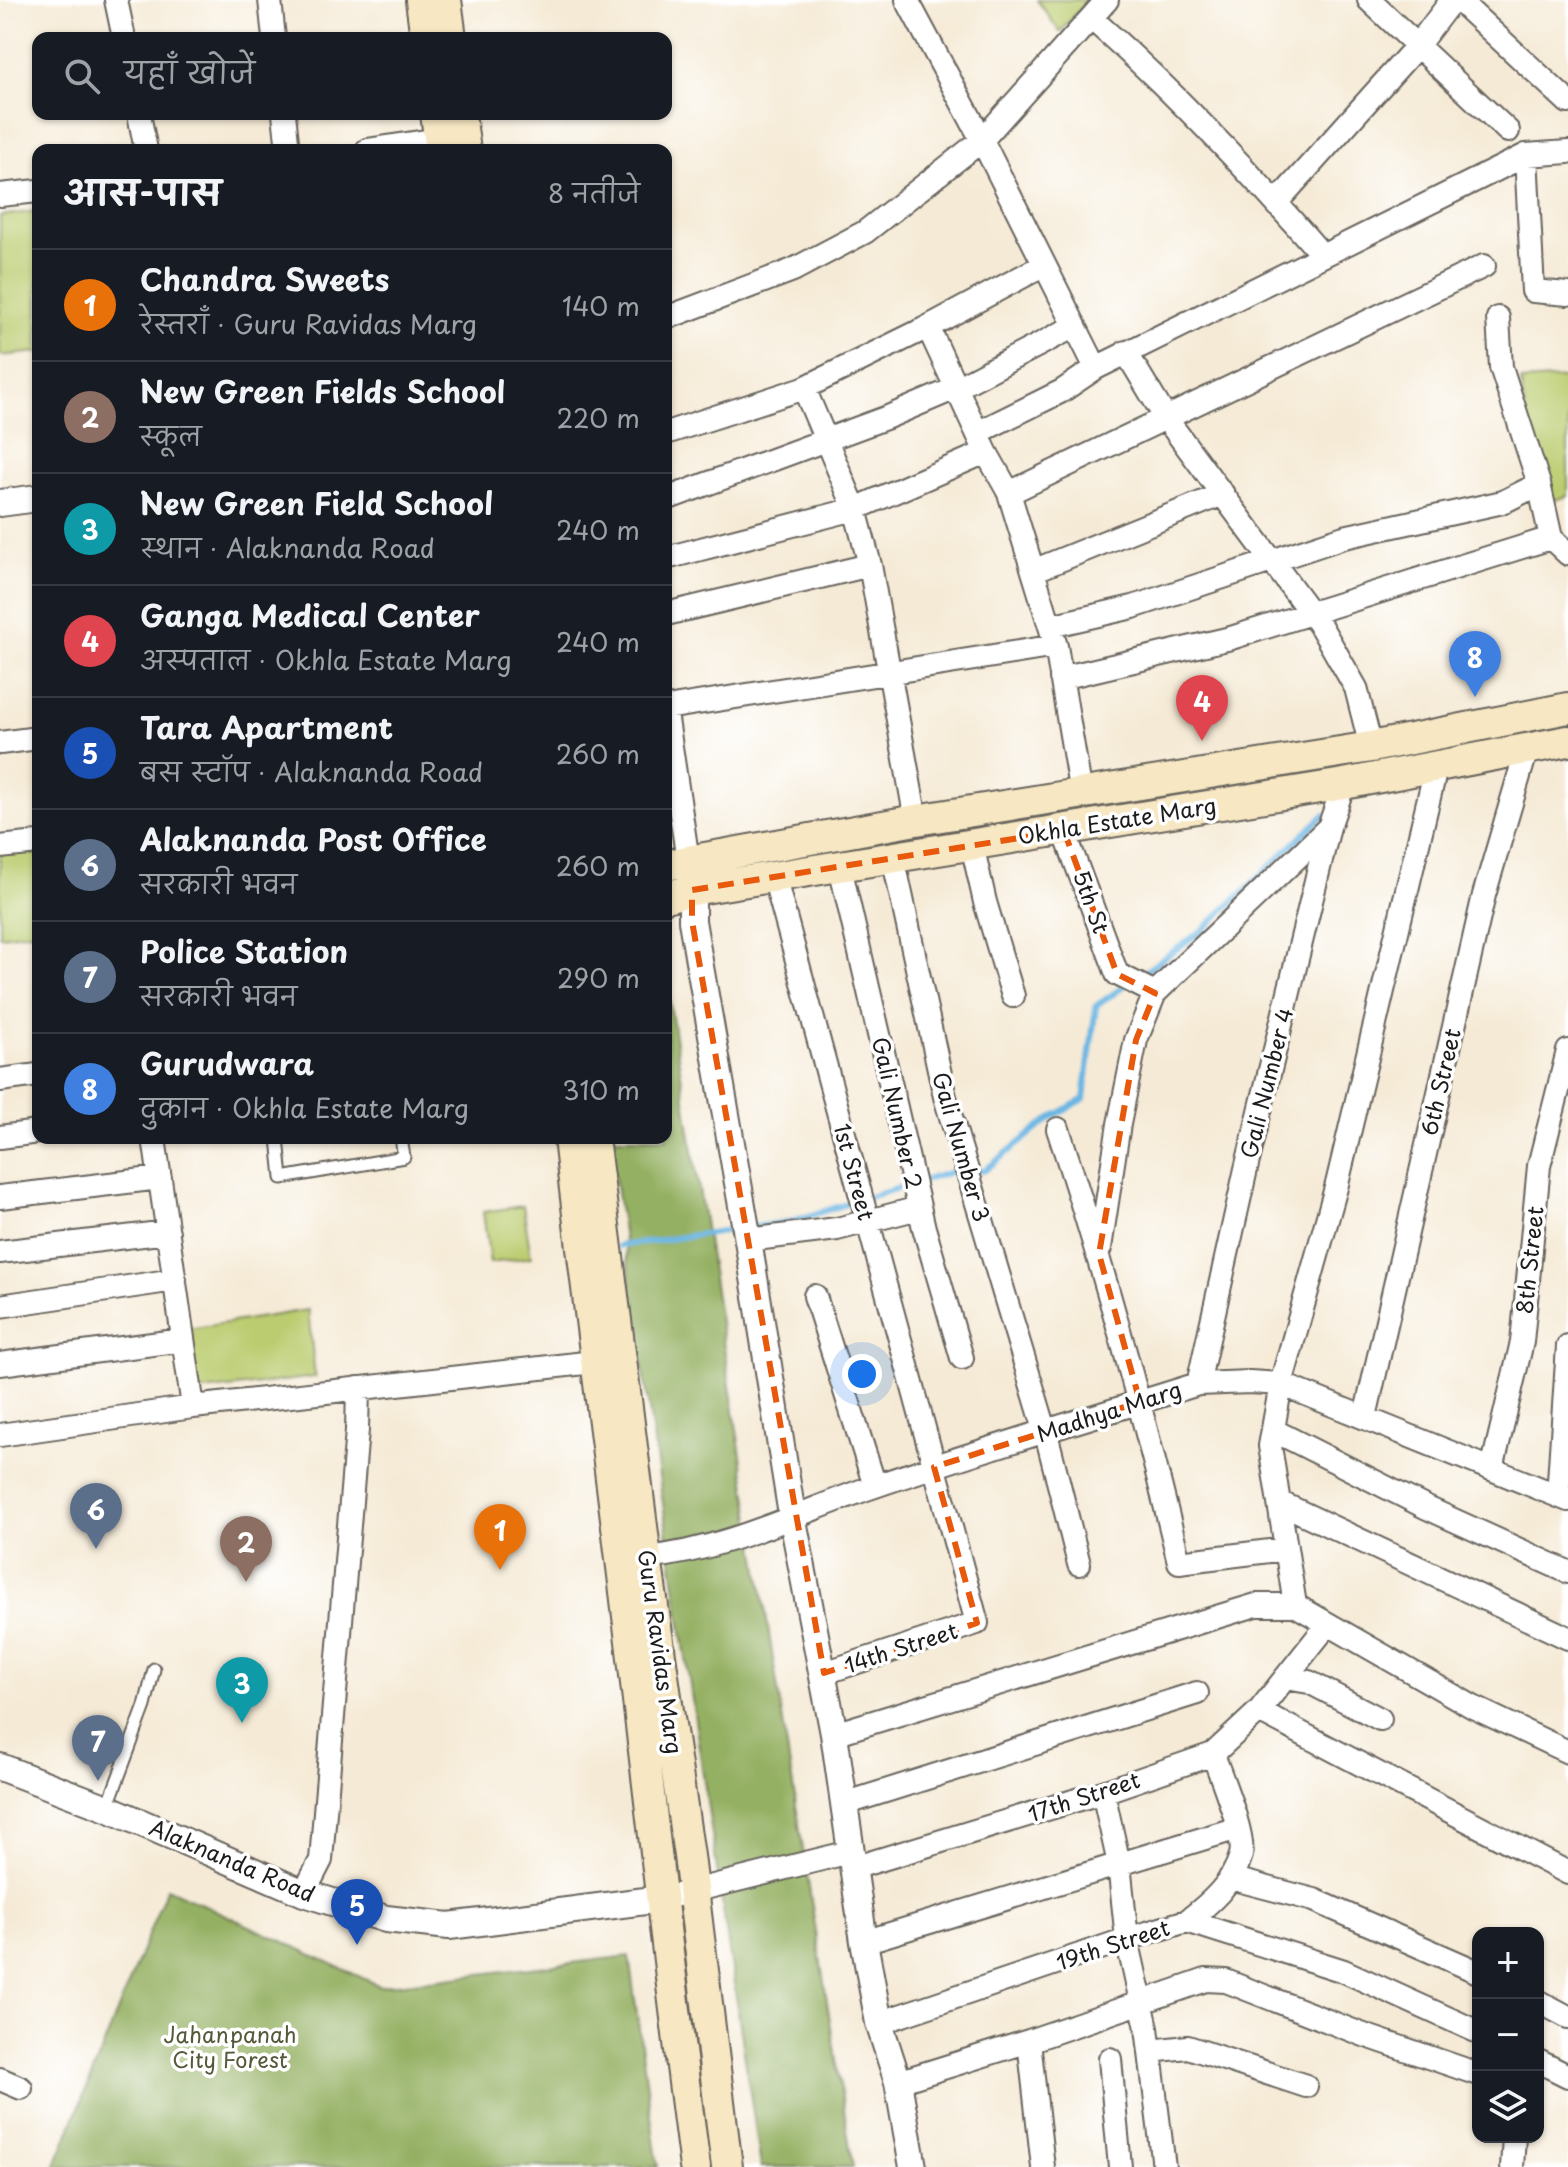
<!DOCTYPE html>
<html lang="hi">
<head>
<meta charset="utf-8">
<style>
	:root { --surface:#171b24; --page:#242831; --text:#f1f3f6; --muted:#9ea1a6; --line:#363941; --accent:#1f6fb2 }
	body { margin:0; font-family:"Playpen Sans","Playpen Sans Deva",sans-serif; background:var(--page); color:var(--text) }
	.controls { position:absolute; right:24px; bottom:24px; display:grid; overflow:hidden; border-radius:16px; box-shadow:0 2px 6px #0004 }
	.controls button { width:72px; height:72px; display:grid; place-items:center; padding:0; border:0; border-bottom:2px solid var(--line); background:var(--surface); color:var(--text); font:40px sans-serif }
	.you { position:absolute; left:862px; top:1374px; width:28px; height:28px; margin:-20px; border:6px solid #fff; border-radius:50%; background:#1a73e8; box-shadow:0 0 0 12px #1a73e833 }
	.badge { display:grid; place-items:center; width:52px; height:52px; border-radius:50%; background:var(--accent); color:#fff; font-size:26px; font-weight:700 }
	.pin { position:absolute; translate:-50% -66px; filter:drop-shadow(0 2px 4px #0008) }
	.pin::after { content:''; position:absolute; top:42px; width:28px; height:24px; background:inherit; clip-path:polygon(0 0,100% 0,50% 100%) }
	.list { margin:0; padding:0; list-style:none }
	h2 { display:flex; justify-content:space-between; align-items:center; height:104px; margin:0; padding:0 32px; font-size:34px }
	h2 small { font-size:26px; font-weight:400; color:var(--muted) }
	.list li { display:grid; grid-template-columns:52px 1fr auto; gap:24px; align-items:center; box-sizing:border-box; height:112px; padding:0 32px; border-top:2px solid var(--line) }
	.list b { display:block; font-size:30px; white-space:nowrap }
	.list p { margin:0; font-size:26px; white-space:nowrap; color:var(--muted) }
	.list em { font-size:26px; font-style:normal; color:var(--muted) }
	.icon { flex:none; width:44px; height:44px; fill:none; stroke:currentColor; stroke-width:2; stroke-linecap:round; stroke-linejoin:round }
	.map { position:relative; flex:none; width:1568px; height:2167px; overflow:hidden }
	.search { position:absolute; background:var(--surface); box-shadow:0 2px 6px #0004; left:32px; top:32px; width:640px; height:88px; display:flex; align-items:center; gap:20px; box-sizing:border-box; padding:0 28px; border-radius:16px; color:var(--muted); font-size:30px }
	.panel { position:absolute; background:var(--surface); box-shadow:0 2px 6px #0004; left:32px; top:144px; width:640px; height:1000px; border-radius:16px }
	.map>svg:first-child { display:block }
</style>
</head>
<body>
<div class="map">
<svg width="1568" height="2167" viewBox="0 0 1568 2167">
	<rect width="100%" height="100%" fill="#fff"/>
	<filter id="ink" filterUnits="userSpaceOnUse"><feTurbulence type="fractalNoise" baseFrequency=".0125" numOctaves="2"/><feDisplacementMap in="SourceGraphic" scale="16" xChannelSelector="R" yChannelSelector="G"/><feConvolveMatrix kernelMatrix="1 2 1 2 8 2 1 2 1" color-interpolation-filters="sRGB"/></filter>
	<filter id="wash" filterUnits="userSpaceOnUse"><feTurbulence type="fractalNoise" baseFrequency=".006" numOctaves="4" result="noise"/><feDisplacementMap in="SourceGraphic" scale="32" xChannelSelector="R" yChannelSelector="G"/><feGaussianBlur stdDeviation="1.8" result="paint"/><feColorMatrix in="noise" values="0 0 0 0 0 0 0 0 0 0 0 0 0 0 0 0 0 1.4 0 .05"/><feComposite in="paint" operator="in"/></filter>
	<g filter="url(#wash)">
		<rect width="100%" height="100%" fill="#f5ead5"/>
		<path fill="#bbcc6f" stroke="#6c7446" stroke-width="2" d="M1037 0H1088L1060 32Z
			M38 211V352L0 356V216Z
			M1568 378V496L1551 501 1528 437 1521 381Z
			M38 844V931L0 936V849Z
			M523 1206 531 1257 490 1263 483 1212Z
			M308 1310 315 1377 197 1392 188 1329Z"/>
		<path fill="#94b062" stroke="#58663f" stroke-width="2" d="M666 979 853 2167H761L609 1138H666Z
			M167 1888 380 1986 629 1956 658 2167H55Z"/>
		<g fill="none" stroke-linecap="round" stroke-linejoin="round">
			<path stroke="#6ab6e3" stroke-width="6" d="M1136 978 1203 930 1324 815
				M974 1171 985 1170 1052 1117 1084 1099 1096 1006 1127 984
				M919 1182 951 1172H963
				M754 1227 789 1222 908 1185
				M619 1246 738 1229"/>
		</g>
	</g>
	<g filter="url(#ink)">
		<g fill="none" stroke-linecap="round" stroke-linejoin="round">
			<g stroke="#68645d" stroke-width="15">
				<path id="service" d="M278 1138 282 1178 404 1157 401 1138
					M107 1808 145 1706 154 1669"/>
			</g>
			<g stroke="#68645d" stroke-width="26">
				<path id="minor" d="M116 0 124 38
					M270 0 274 38
					M907 0 982 140 1096 368 1526 155 1568 152
					M1369 0 1508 131
					M1458 0 1568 102
					M1091 18C1174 91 1250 172 1322 255
					M139 114 146 150
					M284 114 288 150
					M367 150 439 139
					M1526 155 1533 291 1568 294
					M0 195 38 191
					M1277 202 1417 46 1452 0
					M666 318 793 270 865 232 982 140 1107 0
					M1498 318 1501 367 1539 484 1551 538 1568 554
					M928 327 1044 265
					M1126 352 1165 417 1321 627 1356 688 1371 747
					M804 388 855 509 870 565 916 820
					M666 433 804 388 928 327 986 452 1009 493 1056 646 1081 794
					M977 433 1062 391 1096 368
					M1009 493 1484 266
					M666 499 888 417 956 388 1075 326
					M666 558 855 509 986 452
					M1033 571 1223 494
					M666 614 870 565
					M1050 626 1133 607 1344 537 1503 502 1539 484
					M1061 678 1231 638 1551 538
					M666 708 1056 646
					M666 713 688 861
					M0 743 38 738
					M1064 831 1117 974 1155 993
					M972 845 985 902 1013 996
					M0 847 38 843
					M893 857 945 1097 1046 1433 1079 1564
					M840 867 924 1228 962 1358
					M774 876 977 1623 824 1673
					M0 1080 38 1075
					M1058 1129C1105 1271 1144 1416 1179 1562L1286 1549
					M0 1137 38 1132
					M154 1138 193 1407
					M0 1197 160 1178
					M748 1240 837 1229 919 1208
					M1100 1248 1119 1124 1136 1040 1155 993 1328 828
					M0 1252 168 1232
					M815 1296 875 1486
					M0 1306 175 1280
					M0 1364 183 1340
					M1198 1384 1246 1169 1329 827 1344 784
					M1365 1417 1484 895 1527 749
					M1273 1430 1425 1507 1568 1572
					M0 1435 193 1407 594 1362
					M1492 1469 1522 1342 1539 1166 1568 1051
					M1558 1496 1568 1346
					M1279 1502 1568 1638
					M646 1558C725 1550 798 1513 872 1487 980 1450 1090 1418 1198 1384L1250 1382 1281 1384 1568 1500
					M1295 1605 1270 1446 1281 1384 1337 1184 1436 768
					M1285 1678 1309 1682 1380 1719
					M1259 1711 1568 1873
					M834 1734 1256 1605H1295L1473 1707 1568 1752
					M1103 1792 1119 1864 1127 1939 1147 2028 1164 2167
					M844 1804 1197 1693
					M853 1868 1103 1792 1213 1754 1259 1711 1328 1624
					M1230 1878 1314 1900 1478 1972
					M304 1893 321 1860 357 1430 358 1388
					M661 1899 850 1852
					M1187 1921C1209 1904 1233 1884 1241 1855 1246 1836 1220 1775 1213 1754
					M864 1942 1238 1828
					M1538 2001 1568 2017
					M879 2023 1127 1939 1187 1921 1344 1971 1478 2032
					M1029 2041 1043 2167
					M1150 2051 1188 2047 1306 2086
					M1110 2059 1120 2167
					M1538 2061 1568 2076
					M0 2079 21 2088
					M898 2082 1029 2041 1206 1980 1226 1981 1361 2034 1478 2074
					M1512 2167 1514 2137"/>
			</g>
			<g stroke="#68645d" stroke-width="30">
				<path id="tertiary" d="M0 503 38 498
					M692 890V921L748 1240 792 1515 834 1734 864 1942 879 2023 898 2082 913 2167
					M0 1767 107 1808 304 1893 386 1919 449 1926 661 1899"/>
			</g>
			<g stroke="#68645d" stroke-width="34">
				<path id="secondary" d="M421 0 426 38
					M446 0 451 38
					M436 114 441 150
					M460 114 465 150
					M666 865 916 820 1371 747 1568 708
					M666 897 692 890 1344 784 1568 741
					M569 1138C585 1279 604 1419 621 1559 646 1762 668 1965 695 2167
					M593 1138 646 1558 689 1856 727 2167"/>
			</g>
			<use href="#service" stroke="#fff" stroke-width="11"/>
			<use href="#minor" stroke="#fff" stroke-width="22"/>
			<use href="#tertiary" stroke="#fff" stroke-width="26"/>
			<use href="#secondary" stroke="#f7e8c3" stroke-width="30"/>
		</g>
	</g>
	<path fill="none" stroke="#e8590c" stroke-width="6" stroke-dasharray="16 10" stroke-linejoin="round" d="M1064 831 1117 974 1155 993 1136 1040 1099 1254 1140 1402 934 1467 977 1623 824 1673 692 921V890Z"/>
	<g text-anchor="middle" stroke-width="7" stroke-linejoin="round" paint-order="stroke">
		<g font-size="22" fill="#1c1c1c" stroke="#fff">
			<text transform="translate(1117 821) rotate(-9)" y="8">Okhla Estate Marg</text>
			<text transform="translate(1091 902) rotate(70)" y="8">5th St</text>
			<text transform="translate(1441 1082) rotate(-77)" y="8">6th Street</text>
			<text transform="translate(1267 1083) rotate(-76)" y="8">Gali Number 4</text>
			<text transform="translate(897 1113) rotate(77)" y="8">Gali Number 2</text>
			<text transform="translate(961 1147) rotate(74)" y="8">Gali Number 3</text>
			<text transform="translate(854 1172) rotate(75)" y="8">1st Street</text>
			<text transform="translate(1530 1260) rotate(-84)" y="8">8th Street</text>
			<text transform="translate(1109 1412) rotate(-18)" y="8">Madhya Marg</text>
			<text transform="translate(901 1648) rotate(-18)" y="8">14th Street</text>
			<text transform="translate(660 1652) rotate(82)" y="8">Guru Ravidas Marg</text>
			<text transform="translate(1084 1797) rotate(-18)" y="8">17th Street</text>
			<text transform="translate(232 1861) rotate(23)" y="8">Alaknanda Road</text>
			<text transform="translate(1113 1945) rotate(-18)" y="8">19th Street</text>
		</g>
		<g font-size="22" fill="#545a39" stroke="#fff">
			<text x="230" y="2043">Jahanpanah<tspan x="230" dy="25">City Forest</tspan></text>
		</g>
	</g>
</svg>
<div class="controls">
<button>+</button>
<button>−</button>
<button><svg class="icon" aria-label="layers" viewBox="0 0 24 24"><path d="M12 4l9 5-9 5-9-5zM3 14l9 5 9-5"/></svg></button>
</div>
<div class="you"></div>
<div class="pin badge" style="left:500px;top:1570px;background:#e8710a">1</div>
<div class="pin badge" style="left:246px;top:1582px;background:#8d6e63">2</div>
<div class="pin badge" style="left:242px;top:1723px;background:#0f9aa8">3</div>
<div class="pin badge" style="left:1202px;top:741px;background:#e0444e">4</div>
<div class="pin badge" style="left:357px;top:1945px;background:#1a4fb4">5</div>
<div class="pin badge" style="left:96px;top:1549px;background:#5c6f8a">6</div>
<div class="pin badge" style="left:98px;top:1781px;background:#5c6f8a">7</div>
<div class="pin badge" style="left:1475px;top:697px;background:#3f7fe0">8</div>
<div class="search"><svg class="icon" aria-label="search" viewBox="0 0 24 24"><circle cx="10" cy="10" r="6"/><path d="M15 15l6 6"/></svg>यहाँ खोजें</div>
<section class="panel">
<h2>आस-पास<small>8 नतीजे</small></h2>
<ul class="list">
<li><span class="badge" style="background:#e8710a">1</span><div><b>Chandra Sweets</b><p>रेस्तराँ · Guru Ravidas Marg</p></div><em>140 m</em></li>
<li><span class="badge" style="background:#8d6e63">2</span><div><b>New Green Fields School</b><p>स्कूल</p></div><em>220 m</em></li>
<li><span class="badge" style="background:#0f9aa8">3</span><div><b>New Green Field School</b><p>स्थान · Alaknanda Road</p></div><em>240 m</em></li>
<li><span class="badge" style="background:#e0444e">4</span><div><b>Ganga Medical Center</b><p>अस्पताल · Okhla Estate Marg</p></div><em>240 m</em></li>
<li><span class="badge" style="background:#1a4fb4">5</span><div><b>Tara Apartment</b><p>बस स्टॉप · Alaknanda Road</p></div><em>260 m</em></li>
<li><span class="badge" style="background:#5c6f8a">6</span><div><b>Alaknanda Post Office</b><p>सरकारी भवन</p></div><em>260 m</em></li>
<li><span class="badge" style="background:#5c6f8a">7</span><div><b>Police Station</b><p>सरकारी भवन</p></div><em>290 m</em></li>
<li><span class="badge" style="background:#3f7fe0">8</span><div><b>Gurudwara</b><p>दुकान · Okhla Estate Marg</p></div><em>310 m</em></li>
</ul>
</section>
</div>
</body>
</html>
